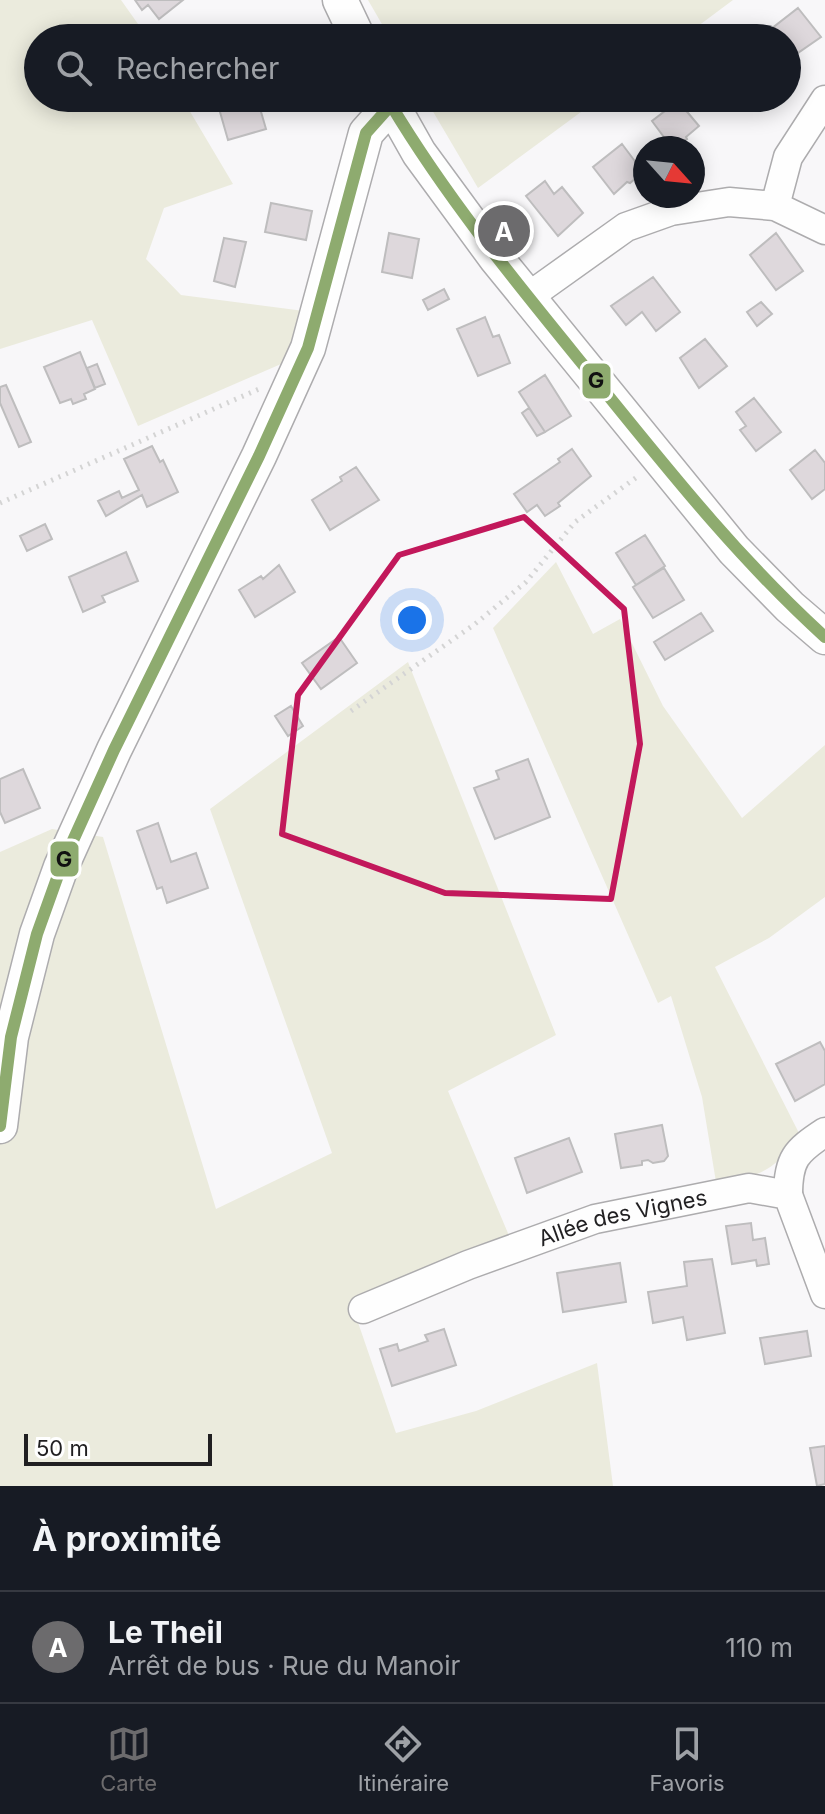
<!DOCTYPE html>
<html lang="fr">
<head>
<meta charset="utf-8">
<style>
	:root { --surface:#171b24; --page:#242831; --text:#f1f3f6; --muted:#9ea1a6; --line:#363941; --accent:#6c6b6d }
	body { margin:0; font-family:Inter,sans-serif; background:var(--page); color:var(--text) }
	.compass { position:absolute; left:633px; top:136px; width:72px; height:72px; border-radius:50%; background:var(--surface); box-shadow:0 4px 20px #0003; rotate:117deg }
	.scale { position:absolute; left:24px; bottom:20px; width:188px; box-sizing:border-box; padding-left:8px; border:4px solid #201f21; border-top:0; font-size:22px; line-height:28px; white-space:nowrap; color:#201f21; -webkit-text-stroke:6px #fff; paint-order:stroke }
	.you { position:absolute; left:412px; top:620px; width:28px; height:28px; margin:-20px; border:6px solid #fff; border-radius:50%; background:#1a73e8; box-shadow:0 0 0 12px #1a73e833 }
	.badge { display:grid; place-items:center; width:52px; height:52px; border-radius:50%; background:var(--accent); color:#fff; font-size:26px; font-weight:700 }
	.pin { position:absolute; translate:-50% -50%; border:4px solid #fff; box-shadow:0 2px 8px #0006 }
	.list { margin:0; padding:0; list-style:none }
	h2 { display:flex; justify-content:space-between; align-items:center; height:104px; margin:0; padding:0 32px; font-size:34px }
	h2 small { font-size:26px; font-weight:400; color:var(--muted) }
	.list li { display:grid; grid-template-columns:52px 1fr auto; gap:24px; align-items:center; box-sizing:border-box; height:112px; padding:0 32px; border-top:2px solid var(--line) }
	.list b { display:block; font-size:30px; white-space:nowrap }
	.list p { margin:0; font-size:26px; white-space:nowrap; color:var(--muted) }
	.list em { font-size:26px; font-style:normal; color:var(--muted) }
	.icon { flex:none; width:44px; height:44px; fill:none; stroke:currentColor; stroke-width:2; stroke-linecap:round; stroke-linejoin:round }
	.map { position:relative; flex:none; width:825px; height:1486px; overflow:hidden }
	.search { position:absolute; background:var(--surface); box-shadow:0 4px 20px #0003; left:24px; right:24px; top:24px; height:88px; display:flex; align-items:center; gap:20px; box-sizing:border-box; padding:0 28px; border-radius:44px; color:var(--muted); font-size:30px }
	.sheet { height:216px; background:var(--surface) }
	nav { display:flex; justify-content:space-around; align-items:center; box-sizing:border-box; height:112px; border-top:2px solid var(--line); background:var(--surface); font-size:22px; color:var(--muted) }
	nav a { display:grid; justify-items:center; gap:4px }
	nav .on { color:var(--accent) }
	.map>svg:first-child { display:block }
</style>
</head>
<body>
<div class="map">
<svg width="825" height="1486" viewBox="0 0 825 1486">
	<rect width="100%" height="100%" fill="#f8f7f9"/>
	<path fill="#ebebdd" d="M0 0H121L148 38H38V98H182L233 184 164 208 146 259 181 295 304 311 288 361 138 426 92 320 0 349Z
		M368 0H733L682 38H390Z
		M425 98H600L478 188Z
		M556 562 593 634 620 619 663 706 742 818 825 745V897L769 938 715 967 801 1137C770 1172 762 1177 716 1182L702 1097 671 996 658 1003 493 628Z
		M408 662 556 1035 448 1091 510 1238 351 1302 396 1433 476 1411 597 1363 613 1486H0V852L52 829 103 837 216 1209 332 1153 210 809Z"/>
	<path fill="#ded8dc" stroke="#bebdbe" stroke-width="2" d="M135 0H183L159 19 148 5 142 10Z
		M798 8 821 37 792 57 787 50V38H778L771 29Z
		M257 27 260 38H220Z
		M216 98H257L266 129 228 140Z
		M678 101 699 126 686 137 687 139 672 148 652 121Z
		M622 144 643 172 630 183 627 182 614 194 593 167Z
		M545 181 554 194 562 187 583 213 558 236 526 196Z
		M271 203 312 211 306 240 265 232Z
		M389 233 419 239 412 278 382 272Z
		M776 233 803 271 776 290 750 255Z
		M224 238 246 242 235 287 214 281Z
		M653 277 680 312 656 331 642 312 626 325 611 306Z
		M444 289 449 299 428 310 423 300Z
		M761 302 772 314 757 326 747 312Z
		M485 317 493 337 499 335 510 363 478 376 457 329Z
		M705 339 727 366 699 388 680 358Z
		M80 352 95 389 84 394 86 399 73 404 71 399 60 403 44 367Z
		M97 364 105 384 95 388 87 368Z
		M545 375 571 416 545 432 519 392Z
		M6 385 31 442 19 447 0 403V387Z
		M754 398 781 432 756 451 740 430 746 426 736 412Z
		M529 408 545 432 537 436 522 413Z
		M152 446 160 462 163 460 178 492 147 507 142 495 106 516 98 501 119 491 122 498 139 490 124 459Z
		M572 449 591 476 558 503 560 506 545 516 537 505 527 512 514 494 560 462 558 459Z
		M815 450 825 463V489L812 499 790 470Z
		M356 467 379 500 330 530 312 500 342 481 340 477Z
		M45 524 52 539 27 551 20 536Z
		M645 535 665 566 636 585 616 553Z
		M126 552 138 581 102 596 105 602 83 612 69 577Z
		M279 565 295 592 255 617 239 590 261 576 263 579Z
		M664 568 684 600 653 618 633 587Z
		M701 613 713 631 665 660 654 642Z
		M339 637 357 663 321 689 302 663Z
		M291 706 303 726 288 736 275 716Z
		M528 759 550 817 495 839 474 788 499 779 496 771Z
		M23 769 40 808 5 823 0 812V779Z
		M158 823 171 862 196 853 208 888 167 903 162 887 157 889 137 831Z
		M820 1042 825 1051V1084L795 1101 776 1064Z
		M662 1125 668 1156 664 1161 653 1163 648 1160 642 1161V1165L621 1168 615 1134Z
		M569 1138 582 1172 527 1193 515 1158Z
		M751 1223 753 1240 765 1238 769 1264 757 1266 756 1260 732 1264 726 1226Z
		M712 1259 725 1333 687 1340 683 1317 653 1323 648 1292 687 1286 684 1262Z
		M620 1263 626 1302 563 1312 557 1273Z
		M444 1329 456 1365 392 1386 380 1349 397 1344 399 1351 428 1341 425 1335Z
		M807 1331 811 1356 765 1364 760 1338Z
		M825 1446V1484L817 1486 810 1448Z"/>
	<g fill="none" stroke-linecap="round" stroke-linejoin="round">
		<g stroke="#adacae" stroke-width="31">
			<g id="minor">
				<path d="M775 206 788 157 825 100"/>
				<path d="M528 297 626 227 671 211 729 202 775 206 825 230"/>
				<path d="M788 1195C788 1159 796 1151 825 1132"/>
				<path id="s1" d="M363 1309 468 1265 595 1219 749 1188 788 1195 825 1294"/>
			</g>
		</g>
		<g stroke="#adacae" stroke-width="37">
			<path id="tertiary" d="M340 0 358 38
				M388 98 419 153 496 258 734 550 790 607 825 637
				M0 1126 11 1037 37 934 61 867 114 750 259 456 308 348 366 133 391 105"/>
		</g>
		<path stroke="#d4d4d4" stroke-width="5" stroke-dasharray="2 6" stroke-linecap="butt" d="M0 503 259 389
			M351 711 475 624 526 582 575 522 637 477"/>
		<use href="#minor" stroke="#fefefe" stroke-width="28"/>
		<use href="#tertiary" stroke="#fefefe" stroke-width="34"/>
		<g stroke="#fff" stroke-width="18">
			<path id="bus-1" d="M391 105C451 205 525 293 598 383 670 472 740 560 825 637
				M0 1126 11 1037 37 934 61 867 114 750 259 456 308 348 366 133 391 105"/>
		</g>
		<use href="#bus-1" stroke="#8eab6f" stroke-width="12"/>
	</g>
	<path fill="none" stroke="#c2185b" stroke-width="6" stroke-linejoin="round" d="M524 517 624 609 640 744 611 899 445 893 282 834 298 695 399 555Z"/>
	<g text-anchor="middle" stroke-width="6" stroke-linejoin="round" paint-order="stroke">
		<g font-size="22" fill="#201f21" stroke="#fff">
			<text dy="8" stroke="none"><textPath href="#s1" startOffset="276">Allée des Vignes</textPath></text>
		</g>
	</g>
	<g stroke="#fff" stroke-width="3">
		<rect x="581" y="362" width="31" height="38" rx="8" fill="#8eab6f"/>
		<rect x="49" y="840" width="31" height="38" rx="8" fill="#8eab6f"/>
	</g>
	<g font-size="22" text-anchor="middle" font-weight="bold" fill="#111">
		<text x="596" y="388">G</text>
		<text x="64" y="867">G</text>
	</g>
</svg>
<svg class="compass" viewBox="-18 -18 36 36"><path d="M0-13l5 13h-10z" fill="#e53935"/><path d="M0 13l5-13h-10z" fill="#9ea1a6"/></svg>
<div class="scale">50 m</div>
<div class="you"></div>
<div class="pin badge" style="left:504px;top:231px">A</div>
<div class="search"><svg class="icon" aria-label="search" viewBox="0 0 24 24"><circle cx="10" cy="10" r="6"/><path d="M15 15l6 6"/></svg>Rechercher</div>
</div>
<section class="sheet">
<h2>À proximité<small></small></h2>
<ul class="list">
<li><span class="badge">A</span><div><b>Le Theil</b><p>Arrêt de bus · Rue du Manoir</p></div><em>110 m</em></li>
</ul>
</section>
<nav>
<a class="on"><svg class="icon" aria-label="map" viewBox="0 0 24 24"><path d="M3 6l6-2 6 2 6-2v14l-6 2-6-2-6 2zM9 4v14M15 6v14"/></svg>Carte</a>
<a><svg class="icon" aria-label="directions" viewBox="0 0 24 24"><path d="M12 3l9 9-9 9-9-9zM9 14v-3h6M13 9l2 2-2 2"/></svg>Itinéraire</a>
<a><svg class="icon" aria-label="saved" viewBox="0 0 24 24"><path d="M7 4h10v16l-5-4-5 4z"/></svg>Favoris</a>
</nav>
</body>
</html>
